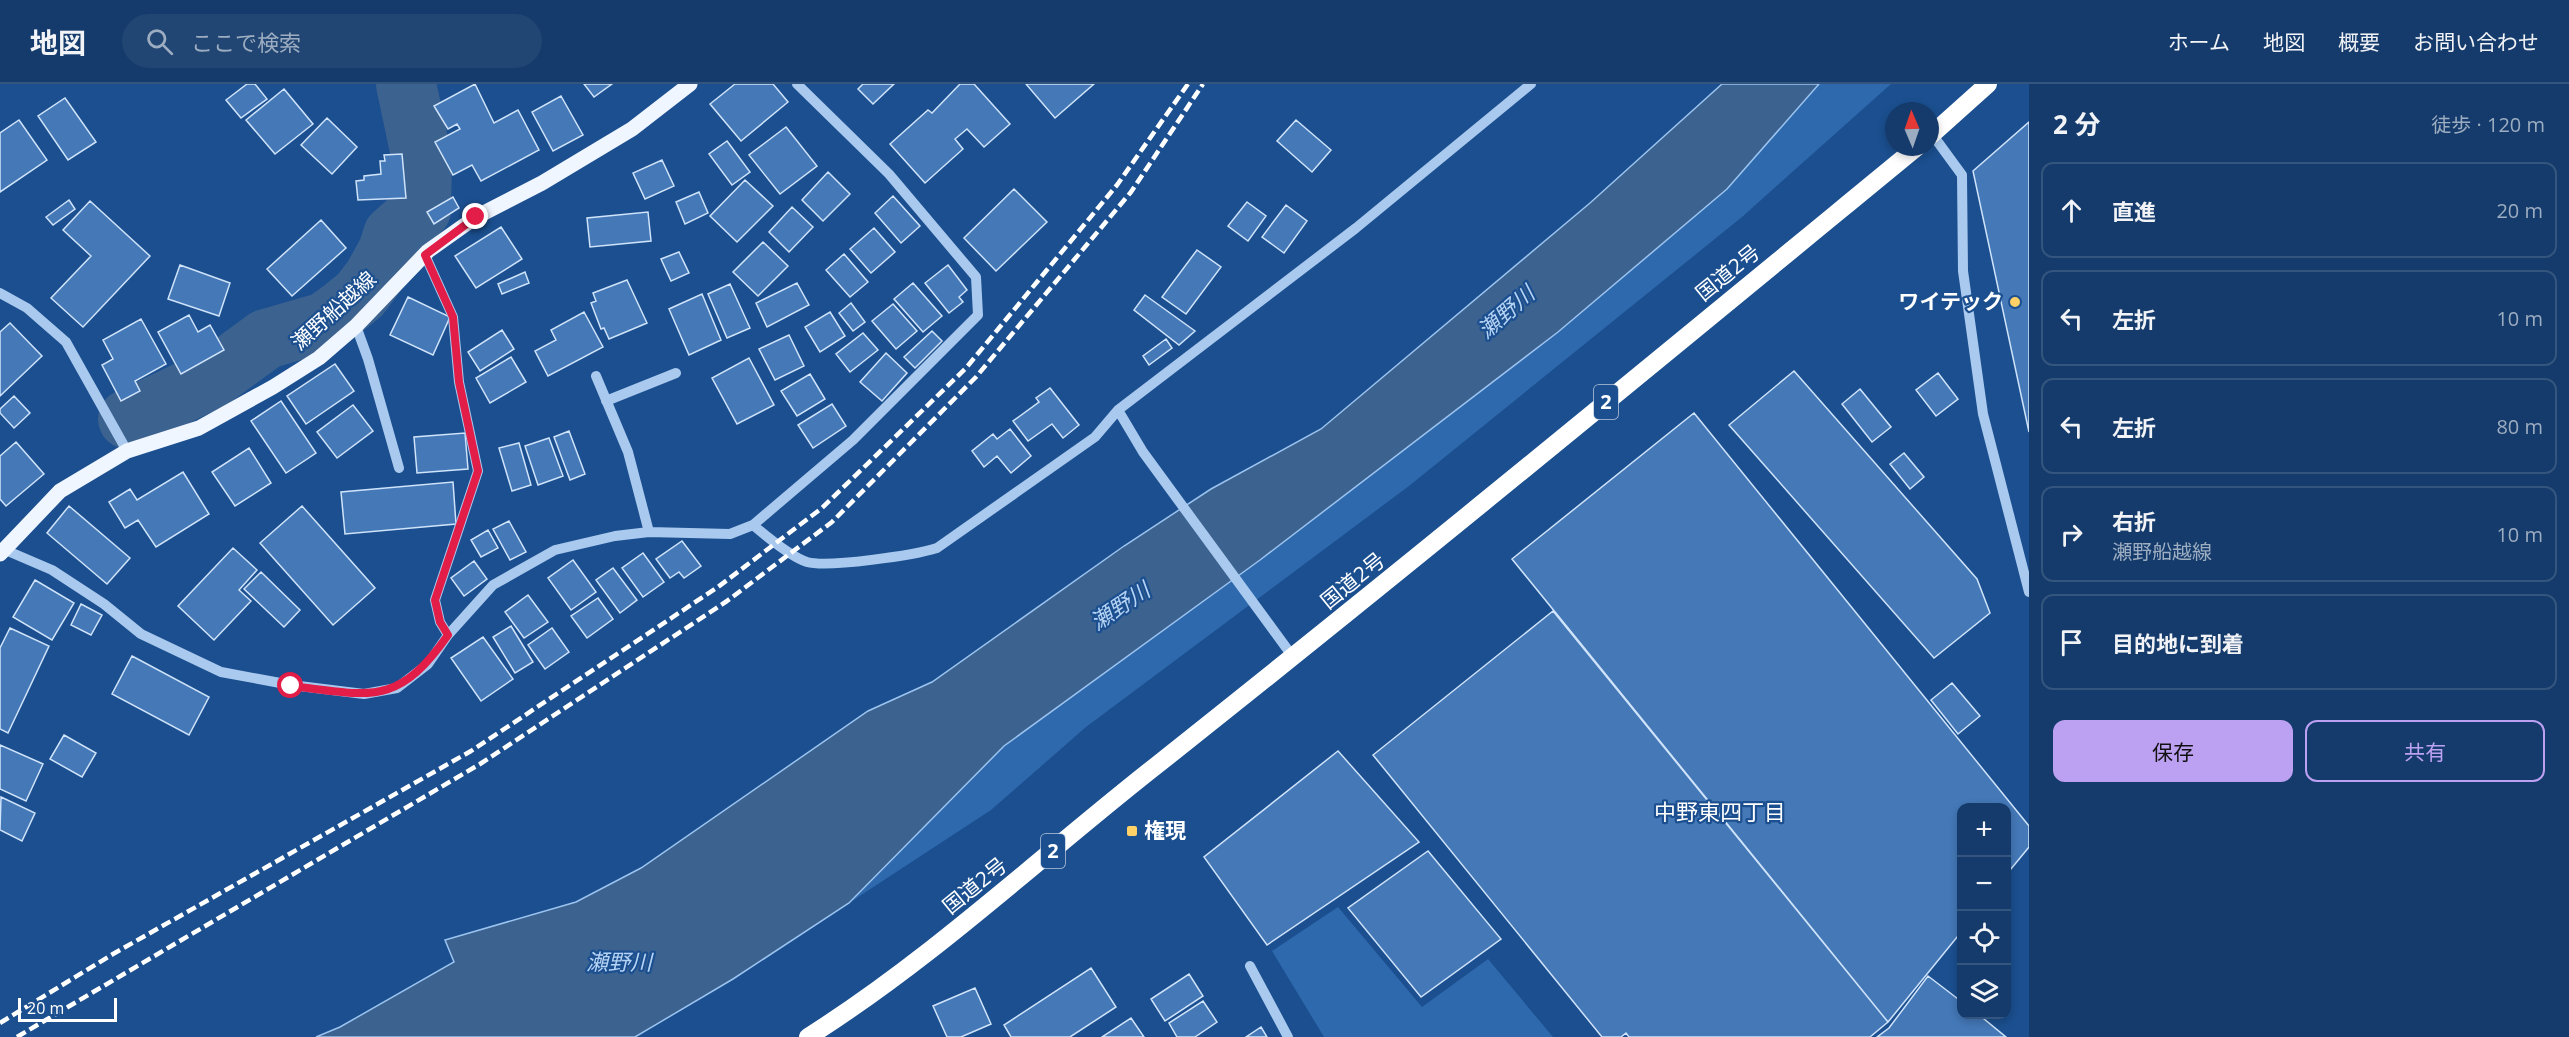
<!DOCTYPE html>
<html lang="ja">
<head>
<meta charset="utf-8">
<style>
	:root { --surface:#143b6b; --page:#214673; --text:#f1f3f6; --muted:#9dadc1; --line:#33557e; --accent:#bca0f2 }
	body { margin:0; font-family:"Open Sans","Noto Sans JP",sans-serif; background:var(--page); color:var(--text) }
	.controls { position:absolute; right:18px; bottom:18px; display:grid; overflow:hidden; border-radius:12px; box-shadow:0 3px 9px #0003 }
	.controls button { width:54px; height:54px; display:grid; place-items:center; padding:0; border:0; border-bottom:2px solid var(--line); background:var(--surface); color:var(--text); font:30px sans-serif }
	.compass { position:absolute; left:1885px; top:18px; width:54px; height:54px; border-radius:50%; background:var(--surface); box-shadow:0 3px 9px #0003; rotate:358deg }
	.scale { position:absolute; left:18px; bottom:15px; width:99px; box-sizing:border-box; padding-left:6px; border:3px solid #fff; border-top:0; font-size:16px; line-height:21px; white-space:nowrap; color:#fff; -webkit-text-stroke:4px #1b4f8f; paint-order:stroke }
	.stop { position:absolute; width:18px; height:18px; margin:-14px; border:4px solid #e11d48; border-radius:50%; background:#fff }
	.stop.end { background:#e11d48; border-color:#fff; box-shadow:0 2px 6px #0008 }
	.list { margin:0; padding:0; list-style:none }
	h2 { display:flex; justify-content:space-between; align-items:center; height:78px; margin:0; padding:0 24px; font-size:26px }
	h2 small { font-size:20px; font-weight:400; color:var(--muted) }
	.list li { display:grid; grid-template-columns:39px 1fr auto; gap:18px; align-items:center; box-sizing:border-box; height:96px; margin:0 12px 12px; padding:0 12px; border:2px solid var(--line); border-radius:12px }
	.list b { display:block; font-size:22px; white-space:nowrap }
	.list p { margin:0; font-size:20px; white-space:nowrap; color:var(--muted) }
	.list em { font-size:20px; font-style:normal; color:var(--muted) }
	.actions { display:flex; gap:12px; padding:18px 24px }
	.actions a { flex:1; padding:14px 0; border:2px solid var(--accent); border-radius:12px; text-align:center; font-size:21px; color:var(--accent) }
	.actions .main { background:var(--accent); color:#111 }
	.icon { flex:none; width:33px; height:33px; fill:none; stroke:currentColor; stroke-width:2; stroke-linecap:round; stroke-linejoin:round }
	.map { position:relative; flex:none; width:2029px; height:953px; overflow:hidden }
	header { display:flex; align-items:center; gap:36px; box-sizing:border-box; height:84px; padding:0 30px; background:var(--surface); border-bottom:2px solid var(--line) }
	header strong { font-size:28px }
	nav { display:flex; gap:33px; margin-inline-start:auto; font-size:21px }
	.search { width:420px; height:54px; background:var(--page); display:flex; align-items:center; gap:15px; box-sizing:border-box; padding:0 21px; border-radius:33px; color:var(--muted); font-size:22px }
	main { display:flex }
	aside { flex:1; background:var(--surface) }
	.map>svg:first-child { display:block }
</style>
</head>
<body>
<header>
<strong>地図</strong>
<div class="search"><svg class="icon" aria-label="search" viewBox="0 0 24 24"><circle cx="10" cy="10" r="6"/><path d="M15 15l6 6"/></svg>ここで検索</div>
<nav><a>ホーム</a><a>地図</a><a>概要</a><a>お問い合わせ</a></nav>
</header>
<main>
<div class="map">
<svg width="2029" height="953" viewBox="0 0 2029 953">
	<rect width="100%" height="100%" fill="#1b4f8f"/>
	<path fill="#2e69ad" d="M1819 0H1891L1742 133 1409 402 1086 643 991 726 849 819 1004 662 1260 476 1558 248 1727 105Z
		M1338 823 1422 923 1488 875 1553 953H1324L1272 867Z"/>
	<path fill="#3c6290" stroke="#9cc4f0" stroke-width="1.5" d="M1722 0H1819L1727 105 1558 248 1260 476 1004 662 849 819 733 895 635 953H316L340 943 454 878 445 856 576 818 641 784 868 627 932 598 1124 462 1211 405 1321 345 1590 119Z"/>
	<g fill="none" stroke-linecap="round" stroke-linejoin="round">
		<path stroke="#3c6290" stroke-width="60" d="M128 335 210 296 266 255 325 238 339 228 360 211 373 194 388 167 393 151 421 126 422 76 406 0"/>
	</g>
	<path fill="#4478b7" stroke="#cfe3fa" stroke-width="1.5" d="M247 0H255L267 15 241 34 226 16Z
		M475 0 494 39 518 26 539 66 481 97 472 81 453 91 435 58 460 45 457 40 448 45 434 22Z
		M584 0H612L594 13Z
		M735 0H773L788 18 741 57 710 20Z
		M863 0H894L873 20 858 5Z
		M960 0H974L1010 40 984 63 967 45 955 55 963 65 925 99 890 60 928 26 932 29Z
		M1026 0H1094L1055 34Z
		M284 5 313 40 275 70 246 36Z
		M561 12 583 51 553 67 532 28Z
		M65 14 96 58 68 76 38 32Z
		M327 34 357 63 332 90 301 61Z
		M19 36 47 76 0 108V49Z
		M1296 36 1331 66 1312 88 1277 57Z
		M2029 38V348L1973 87Z
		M786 43 817 82 780 110 749 71Z
		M727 57 750 88 732 101 709 70Z
		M402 70 406 114 358 116 356 97 364 96V92L381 90 380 77H385L384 71Z
		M662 76 674 102 645 115 633 89Z
		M828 88 850 110 823 137 802 116Z
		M745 96 773 122 737 158 710 132Z
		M1014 105 1047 138 996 187 964 154Z
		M699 108 708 129 685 140 676 118Z
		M893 112 920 142 901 159 875 129Z
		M453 113 459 124 434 140 427 128Z
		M69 116 75 125 53 141 46 133Z
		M90 117 150 172 83 243 51 214 91 172 63 146Z
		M1247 118 1266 132 1248 157 1228 142Z
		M1286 121 1307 137 1284 169 1262 153Z
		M792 123 813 143 789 168 769 148Z
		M648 128 651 157 590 163 587 134Z
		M321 136 346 164 292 212 267 185Z
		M501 143 522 175 476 204 455 172Z
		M874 144 895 168 871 189 850 165Z
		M763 158 788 182 758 212 733 188Z
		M1197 166 1221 183 1186 230 1162 213Z
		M679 168 689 189 671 197 661 175Z
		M844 170 868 198 850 213 826 186Z
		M180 181 230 199 219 232 168 215Z
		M948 181 967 206 959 213 963 218 949 229 925 199Z
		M525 188 529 199 502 210 498 200Z
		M627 196 647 239 609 255 604 244 601 245 591 219 596 217 593 209Z
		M797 199 809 221 767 243 756 219Z
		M913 199 942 232 923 248 894 215Z
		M730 200 750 244 727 254 708 210Z
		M702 210 721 256 689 271 669 225Z
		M1145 211 1195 247 1179 261 1134 226Z
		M408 213 450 233 433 271 390 251Z
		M851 219 865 238 853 247 839 229Z
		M893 220 917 247 896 265 872 237Z
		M584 228 603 263 548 292 535 267 556 256 551 246Z
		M830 228 845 252 820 268 805 243Z
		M189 231 198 248 210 241 224 266 181 290 158 248Z
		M141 235 166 280 135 297 140 307 121 317 102 281 113 275 103 256Z
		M10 239 42 272 0 312V248Z
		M502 246 514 265 480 287 468 268Z
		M932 247 942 257 915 284 904 273Z
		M863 249 878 266 850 288 836 270Z
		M789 251 804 282 775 296 759 265Z
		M1166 255 1172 264 1149 281 1143 272Z
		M886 269 907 289 882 317 860 298Z
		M511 273 526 298 490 319 476 294Z
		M749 274 774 321 737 340 712 294Z
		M335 280 354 307 306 340 287 312Z
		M1794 287 1977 495 1990 529 1934 574 1729 341Z
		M1938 289 1958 315 1936 332 1916 306Z
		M810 290 825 315 797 332 781 307Z
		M1050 304 1079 341 1063 354 1052 340 1028 357 1013 337 1039 318 1036 314Z
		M1860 305 1891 343 1872 358 1842 320Z
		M14 312 30 329 14 344 0 329V325Z
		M281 317 316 369 286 389 251 337Z
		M832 320 846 342 813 364 798 341Z
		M353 321 373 347 337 374 317 348Z
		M1694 329 2029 742V763L2006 791V724H1962V847L1888 938 1512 475Z
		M1010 345 1031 372 1011 389 997 372 984 383 972 367 993 350 997 355Z
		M569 347 585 390 570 396 554 353Z
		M465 349 468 385 417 389 414 353Z
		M549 354 563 392 538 401 525 362Z
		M16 358 44 390 6 422 0 415V372Z
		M519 359 531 401 512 407 499 364Z
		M249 364 271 399 235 422 212 388Z
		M1904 369 1924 393 1910 405 1890 380Z
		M183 388 209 430 156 463 138 436 125 444 109 418 130 405 137 416Z
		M453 398 456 440 345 450 341 408Z
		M69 422 130 474 107 500 47 449Z
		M302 422 375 504 333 541 260 459Z
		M509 437 526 468 510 476 493 445Z
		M488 446 498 464 481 473 471 456Z
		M682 457 701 482 684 494 679 488 670 494 656 475Z
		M233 464 257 486 239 506 251 517 214 556 178 522Z
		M643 469 664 498 643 513 622 484Z
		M573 476 596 508 571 526 548 494Z
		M474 477 487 495 464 512 451 494Z
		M613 484 637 516 620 529 596 496Z
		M261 488 300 526 284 543 244 505Z
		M35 496 74 519 52 556 13 533Z
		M528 511 548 538 524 554 505 528Z
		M598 514 613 535 587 554 571 532Z
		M81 520 102 531 91 551 71 541Z
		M1553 527 1888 938 1870 953H1629L1626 949 1621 953H1602L1373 671Z
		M511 542 533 578 515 589 493 553Z
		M10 544 49 562 8 649 0 645V564Z
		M552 544 569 568 545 585 528 561Z
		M483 553 513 595 481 617 451 574Z
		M132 572 209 613 189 651 112 610Z
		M1952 599 1980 632 1958 650 1931 616Z
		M64 651 96 669 82 693 50 675Z
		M0 661 43 680 26 717 0 705Z
		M1338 667 1419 758 1267 861 1204 773Z
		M1 713 35 729 22 757 0 746Z
		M1428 767 1501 855 1421 913 1348 824Z
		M1091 884 1116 923 1070 953H1011L1004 941Z
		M1189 890 1203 912 1165 937 1151 915Z
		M1928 892 1962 918V930H1978L2006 953H1877L1889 944Z
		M975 904 991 940 961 953H947L933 922Z
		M1203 917 1217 938 1195 953H1177L1169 939Z
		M1131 934 1144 953H1102Z
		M1261 943 1267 953H1246Z"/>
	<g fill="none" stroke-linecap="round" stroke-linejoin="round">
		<path stroke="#a9c9ee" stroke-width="10" d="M1932 50 1962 91 1963 187 1983 330 2029 508
			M425 171 453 233 459 298 478 387 435 516 440 538 448 551
			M0 209 27 224 66 258 127 367
			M356 242 368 275 399 384
			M596 292 628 368 649 448
			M606 317 676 289
			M1118 326 1143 368 1293 573
			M753 441C766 452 791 473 807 478 828 484 915 471 937 464L1095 353 1118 326 1356 144 1531 0
			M3 465 52 486 104 520 141 550 221 588 291 601 364 610 397 604 428 580 448 551 493 501 555 466 615 452 649 448 730 450 753 441 853 356 978 231 976 193 889 90 797 0
			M1250 882 1288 953"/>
		<path stroke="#f0f6ff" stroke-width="15" d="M0 470 60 407 127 367 199 344 273 303 319 274 356 242 428 167 476 133 542 99 632 45 690 0"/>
		<path stroke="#fff" stroke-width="18" d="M1930 52 1988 0
			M808 953C933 874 1041 772 1157 681 1413 478 1665 270 1917 63"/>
		<path stroke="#fff" stroke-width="4.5" stroke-dasharray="10 4.5" stroke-linecap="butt" d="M0 939 113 870 471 667 718 503 822 424 966 284 1117 101 1188 0
			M17 953 480 680 727 517 832 438 976 293 1131 108 1203 0"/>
	</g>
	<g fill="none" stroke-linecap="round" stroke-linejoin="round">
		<path stroke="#e11d48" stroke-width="8" d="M291 602C370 611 397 624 448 551L440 538 435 516 478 387 459 298 453 233 425 171 476 133"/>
	</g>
	<g fill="#ffd166" stroke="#1b4f8f" stroke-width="2">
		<circle cx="2015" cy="218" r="6"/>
		<rect x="1126" y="741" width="12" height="12" rx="3"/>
	</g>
	<g text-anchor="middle" stroke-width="4.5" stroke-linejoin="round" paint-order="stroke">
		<g fill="#1b4f8f" stroke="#bbcadd" stroke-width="1.5">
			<rect x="1594" y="301" width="24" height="34" rx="4.5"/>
			<rect x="1041" y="750" width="24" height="34" rx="4.5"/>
		</g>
		<g font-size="20" font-weight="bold" fill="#fff">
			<text x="1606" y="325">2</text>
			<text x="1053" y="774">2</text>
		</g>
		<g font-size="21" fill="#fff" stroke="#1b4f8f">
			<text transform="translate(1728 189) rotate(-39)" y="7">国道2号</text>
			<text transform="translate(334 227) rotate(-42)" y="7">瀬野船越線</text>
			<text transform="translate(1353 497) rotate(-39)" y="7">国道2号</text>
			<text transform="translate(975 802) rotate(-39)" y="7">国道2号</text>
		</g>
		<g font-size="21" font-weight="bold" fill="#fff" stroke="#1b4f8f" text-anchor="end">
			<text x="2003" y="225">ワイテック</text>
			<text x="1144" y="754" text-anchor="start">権現</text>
		</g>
		<g font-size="22" font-style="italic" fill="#b5d3f5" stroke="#1b4f8f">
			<text transform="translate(1506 228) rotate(-41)" y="8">瀬野川</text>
			<text transform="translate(1120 522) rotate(-34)" y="8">瀬野川</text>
			<text x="619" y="886">瀬野川</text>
		</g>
		<g font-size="22" fill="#fff" stroke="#1b4f8f">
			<text x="1720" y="736">中野東四丁目</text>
		</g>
	</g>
</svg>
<div class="controls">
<button>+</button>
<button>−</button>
<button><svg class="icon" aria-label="locate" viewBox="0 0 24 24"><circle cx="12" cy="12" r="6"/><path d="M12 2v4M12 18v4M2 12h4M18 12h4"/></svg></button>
<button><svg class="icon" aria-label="layers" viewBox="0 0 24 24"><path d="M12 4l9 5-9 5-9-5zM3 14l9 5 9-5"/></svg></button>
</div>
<svg class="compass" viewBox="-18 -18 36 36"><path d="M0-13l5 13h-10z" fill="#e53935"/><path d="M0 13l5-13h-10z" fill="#9dadc1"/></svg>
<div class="scale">20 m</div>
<div class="stop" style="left:291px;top:602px"></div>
<div class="stop end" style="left:476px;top:133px"></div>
</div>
<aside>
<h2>2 分<small>徒歩 · 120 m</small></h2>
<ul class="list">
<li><svg class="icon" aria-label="ahead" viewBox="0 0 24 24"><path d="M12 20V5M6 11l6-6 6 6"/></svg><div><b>直進</b></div><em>20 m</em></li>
<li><svg class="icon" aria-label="left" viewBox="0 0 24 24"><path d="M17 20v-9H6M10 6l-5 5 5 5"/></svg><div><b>左折</b></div><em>10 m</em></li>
<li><svg class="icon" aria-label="left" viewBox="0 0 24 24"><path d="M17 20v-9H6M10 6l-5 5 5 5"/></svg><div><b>左折</b></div><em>80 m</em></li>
<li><svg class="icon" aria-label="right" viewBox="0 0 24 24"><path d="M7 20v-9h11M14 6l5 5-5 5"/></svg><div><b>右折</b><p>瀬野船越線</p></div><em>10 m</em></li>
<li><svg class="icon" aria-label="arrive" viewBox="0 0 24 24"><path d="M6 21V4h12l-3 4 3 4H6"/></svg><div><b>目的地に到着</b></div></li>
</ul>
<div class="actions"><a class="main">保存</a><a>共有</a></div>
</aside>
</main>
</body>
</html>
